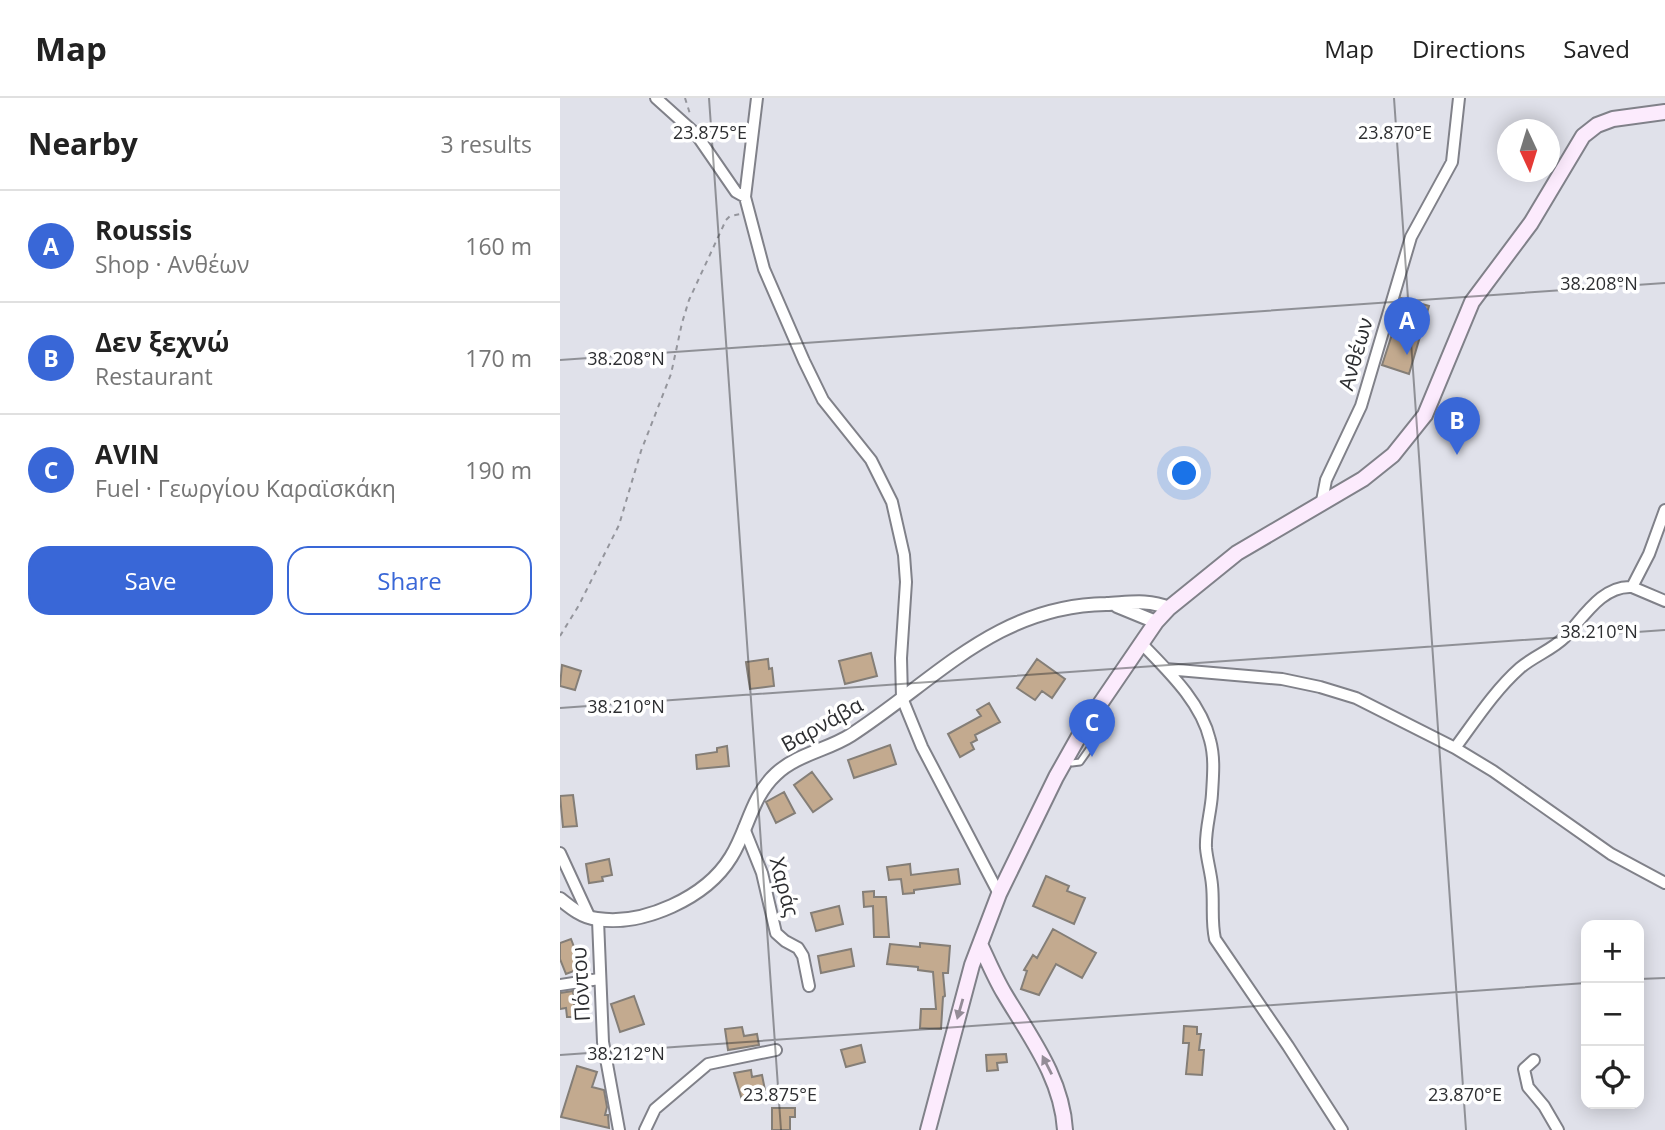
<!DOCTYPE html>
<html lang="en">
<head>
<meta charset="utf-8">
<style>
	:root { --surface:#fff; --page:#f6f6f6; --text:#222; --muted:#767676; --line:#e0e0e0; --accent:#3967d7 }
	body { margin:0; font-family:"Open Sans",sans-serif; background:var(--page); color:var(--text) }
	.controls { position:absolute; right:21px; bottom:21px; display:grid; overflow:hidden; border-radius:14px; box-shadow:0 4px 18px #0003 }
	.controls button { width:63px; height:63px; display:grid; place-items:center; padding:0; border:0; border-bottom:2px solid var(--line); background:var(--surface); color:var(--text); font:35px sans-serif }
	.compass { position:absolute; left:937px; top:21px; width:63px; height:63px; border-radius:50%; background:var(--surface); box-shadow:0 4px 18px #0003; rotate:176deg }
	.you { position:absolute; left:625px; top:376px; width:24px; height:24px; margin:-18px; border:5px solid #fff; border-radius:50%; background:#1a73e8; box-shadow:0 0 0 10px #1a73e833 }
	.badge { display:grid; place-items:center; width:46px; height:46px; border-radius:50%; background:var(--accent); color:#fff; font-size:23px; font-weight:700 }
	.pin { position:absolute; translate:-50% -58px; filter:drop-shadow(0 2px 4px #0008) }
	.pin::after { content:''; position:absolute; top:37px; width:24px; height:21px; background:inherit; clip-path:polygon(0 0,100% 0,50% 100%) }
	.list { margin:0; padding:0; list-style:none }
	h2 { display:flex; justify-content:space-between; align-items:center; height:91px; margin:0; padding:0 28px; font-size:30px }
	h2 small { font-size:23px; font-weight:400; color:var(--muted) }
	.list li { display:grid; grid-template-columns:46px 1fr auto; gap:21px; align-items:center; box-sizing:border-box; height:112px; padding:0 28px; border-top:2px solid var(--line) }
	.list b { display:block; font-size:26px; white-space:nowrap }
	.list p { margin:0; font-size:23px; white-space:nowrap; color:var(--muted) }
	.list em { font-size:23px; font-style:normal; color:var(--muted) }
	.actions { display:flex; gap:14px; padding:21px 28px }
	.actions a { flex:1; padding:16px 0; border:2px solid var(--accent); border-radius:21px; text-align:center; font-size:24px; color:var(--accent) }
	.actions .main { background:var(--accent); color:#fff }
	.icon { flex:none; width:38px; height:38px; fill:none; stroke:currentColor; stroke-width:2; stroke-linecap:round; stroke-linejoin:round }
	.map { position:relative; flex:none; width:1105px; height:1032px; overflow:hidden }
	header { display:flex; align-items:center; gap:42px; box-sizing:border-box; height:98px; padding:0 35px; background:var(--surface); border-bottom:2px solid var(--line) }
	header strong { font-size:33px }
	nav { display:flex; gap:38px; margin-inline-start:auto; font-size:24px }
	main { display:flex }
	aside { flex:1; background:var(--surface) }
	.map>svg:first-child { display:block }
</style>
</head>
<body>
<header>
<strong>Map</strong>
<nav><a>Map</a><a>Directions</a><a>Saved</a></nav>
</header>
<main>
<aside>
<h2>Nearby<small>3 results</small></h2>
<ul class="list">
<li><span class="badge">A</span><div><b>Roussis</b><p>Shop · Ανθέων</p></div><em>160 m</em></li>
<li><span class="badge">B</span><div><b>Δεν ξεχνώ</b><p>Restaurant</p></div><em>170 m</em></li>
<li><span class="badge">C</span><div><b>AVIN</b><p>Fuel · Γεωργίου Καραϊσκάκη</p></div><em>190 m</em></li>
</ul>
<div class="actions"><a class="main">Save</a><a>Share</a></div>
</aside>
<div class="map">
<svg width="1105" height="1032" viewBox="0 0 1105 1032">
	<rect width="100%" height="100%" fill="#e0e1ea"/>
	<path fill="#c3aa8f" stroke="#847e77" stroke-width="2" d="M841 200 869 208 849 276 822 267 837 221H835Z
		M311 555 317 578 285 586 279 563Z
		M208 561 209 571 212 570 214 588 190 591 186 564Z
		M477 561 505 581 492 600 482 593 475 602 457 590Z
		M2 567 21 573 15 592 0 588Z
		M429 605 440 624 415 637 417 642 411 645 414 651 400 659 388 636 421 618 417 612Z
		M330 647 336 666 294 680 288 662Z
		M167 648 169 668 137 671 136 657 157 654V650Z
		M252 674 272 701 253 714 234 687Z
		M224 694 235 715 216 725 206 704Z
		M13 697 17 728 3 729 0 698Z
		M49 761 52 777 42 779 43 783 29 785 26 766Z
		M350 766 351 777 398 771 400 786 354 792V795L343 796 341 781 329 782 327 769Z
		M486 778 509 788 507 793 525 800 514 826 473 808Z
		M314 793V799H326L329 839H314L313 808 304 809 303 794Z
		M279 808 283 826 256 833 251 815Z
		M493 831 536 855 522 880 496 866 479 897 461 891 467 873 464 872 473 857 477 860Z
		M11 841 22 870 6 876 0 861V845Z
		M360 845 390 848 388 875H383L385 898 383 899 381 931 360 930 361 911H376L373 874 358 872V869L327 866 330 846 360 849Z
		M291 851 294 868 261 875 258 858Z
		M13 893 15 919H7L6 910 0 911V895Z
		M74 898 84 926 60 934 51 906Z
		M624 928 637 929V936H641L639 952H644L642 977 626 976 629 945H623Z
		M182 929 184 938 197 936 199 947 168 952 165 931Z
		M301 947 305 964 286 969 281 952Z
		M446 956 447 964 437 965 438 972 427 973 426 957Z
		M17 968 37 974 32 989 44 992 47 1009 45 1017H48L49 1030 1 1019Z
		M191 972 192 979 202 977 205 992 199 993 200 999 182 1002 174 975Z
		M212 1010H235V1019H230V1032H212Z"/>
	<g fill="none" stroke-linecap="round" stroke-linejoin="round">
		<g stroke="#808189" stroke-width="9">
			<path id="service" d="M512 665 520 664 532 647 527 639"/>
		</g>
		<g stroke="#808189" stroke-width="14">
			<path id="minor" d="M96 0 136 36 176 94 185 99
				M197 0 185 99 204 171 244 263 263 302 311 362 332 404 344 457 346 484 341 560 342 600 362 649 439 796
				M762 403 766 382 801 308 851 139 892 64 899 0
				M1072 489 1105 503
				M582 546C608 573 641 604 650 642 655 660 653 678 652 696 651 714 645 732 646 750 647 762 651 775 652 787 654 806 651 823 655 841L728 948 782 1032
				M606 571 722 581 760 589 796 600 895 650 933 673 1051 756 1105 785
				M895 650C915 623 935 592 960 570 974 558 992 552 1005 539 1023 520 1042 487 1072 489L1089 456 1105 412
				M184 730 202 775 216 835 225 843 238 850 243 858 249 888
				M0 755 30 820
				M38 822 43 944 59 1032
				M0 887 39 881
				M974 962 964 971 968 989 984 1008 998 1032
				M85 1032 95 1011 148 966 216 952"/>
		</g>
		<g stroke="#808189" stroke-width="16">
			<path id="tertiary" d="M557 508 596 524
				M0 801C11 810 22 819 37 821 83 828 146 800 171 759 188 732 191 699 216 676 237 656 268 652 291 637 377 581 436 508 546 506 569 505 588 501 609 510"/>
		</g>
		<g stroke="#808189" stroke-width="18">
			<path id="secondary" d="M420 846C428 863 435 880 444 895 470 939 502 980 505 1032
				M368 1032 412 867 439 796 496 679 523 631 596 524 609 510 677 455 803 381 833 357 865 317 912 204 971 125 1023 38 1037 27 1053 21 1105 14"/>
		</g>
		<path stroke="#94959c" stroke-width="2" stroke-dasharray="5 5" stroke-linecap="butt" d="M125 0 130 16
			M0 538 19 507 59 427 81 353 111 276 122 225 129 202 166 122 170 118 180 116"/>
		<use href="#service" stroke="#fff" stroke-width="5"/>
		<use href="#minor" stroke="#fff" stroke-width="10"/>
		<use href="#tertiary" stroke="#fff" stroke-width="12"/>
		<use href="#secondary" stroke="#fcebfd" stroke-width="14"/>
	</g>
	<defs><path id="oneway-solid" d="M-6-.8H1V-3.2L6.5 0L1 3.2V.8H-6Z" transform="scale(1.75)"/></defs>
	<g fill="#948c97">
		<use href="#oneway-solid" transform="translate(400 911) rotate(106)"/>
		<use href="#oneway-solid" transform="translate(487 967) rotate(-117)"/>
	</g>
	<path fill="none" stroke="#2d2e31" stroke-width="2" stroke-opacity="0.45" d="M149 0 221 1032M834 0 906 1032M0 262 1105 185M0 610 1105 532M1079 881 1105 880M0 957 1026 885"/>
	<g text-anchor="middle" stroke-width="7" stroke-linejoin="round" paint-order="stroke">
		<g font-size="21" fill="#2d2e31" stroke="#fff">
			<text transform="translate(796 256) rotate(-74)" y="7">Ανθέων</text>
			<text transform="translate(262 627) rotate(-29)" y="7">Βαρνάβα</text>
			<text transform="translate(224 789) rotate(75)" y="7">Χαράς</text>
			<text transform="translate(21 886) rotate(-93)" y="7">Πόντου</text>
		</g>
	</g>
	<g font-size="18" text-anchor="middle" fill="#2d2e31" stroke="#fff" stroke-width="7" stroke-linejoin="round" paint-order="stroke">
		<text x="150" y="41">23.875°E</text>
		<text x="835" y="41">23.870°E</text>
		<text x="1039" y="192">38.208°N</text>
		<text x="66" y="267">38.208°N</text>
		<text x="1039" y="540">38.210°N</text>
		<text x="66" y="615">38.210°N</text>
		<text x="66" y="962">38.212°N</text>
		<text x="220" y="1003">23.875°E</text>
		<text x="905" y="1003">23.870°E</text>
	</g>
</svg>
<div class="controls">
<button>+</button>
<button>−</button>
<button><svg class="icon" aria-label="locate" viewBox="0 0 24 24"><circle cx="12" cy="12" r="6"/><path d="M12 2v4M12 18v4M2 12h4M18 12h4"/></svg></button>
</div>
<svg class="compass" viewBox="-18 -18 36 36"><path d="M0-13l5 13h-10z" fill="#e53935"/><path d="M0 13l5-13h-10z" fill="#767676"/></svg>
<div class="you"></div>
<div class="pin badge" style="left:847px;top:257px">A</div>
<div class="pin badge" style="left:897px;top:357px">B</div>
<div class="pin badge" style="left:532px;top:659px">C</div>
</div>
</main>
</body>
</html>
